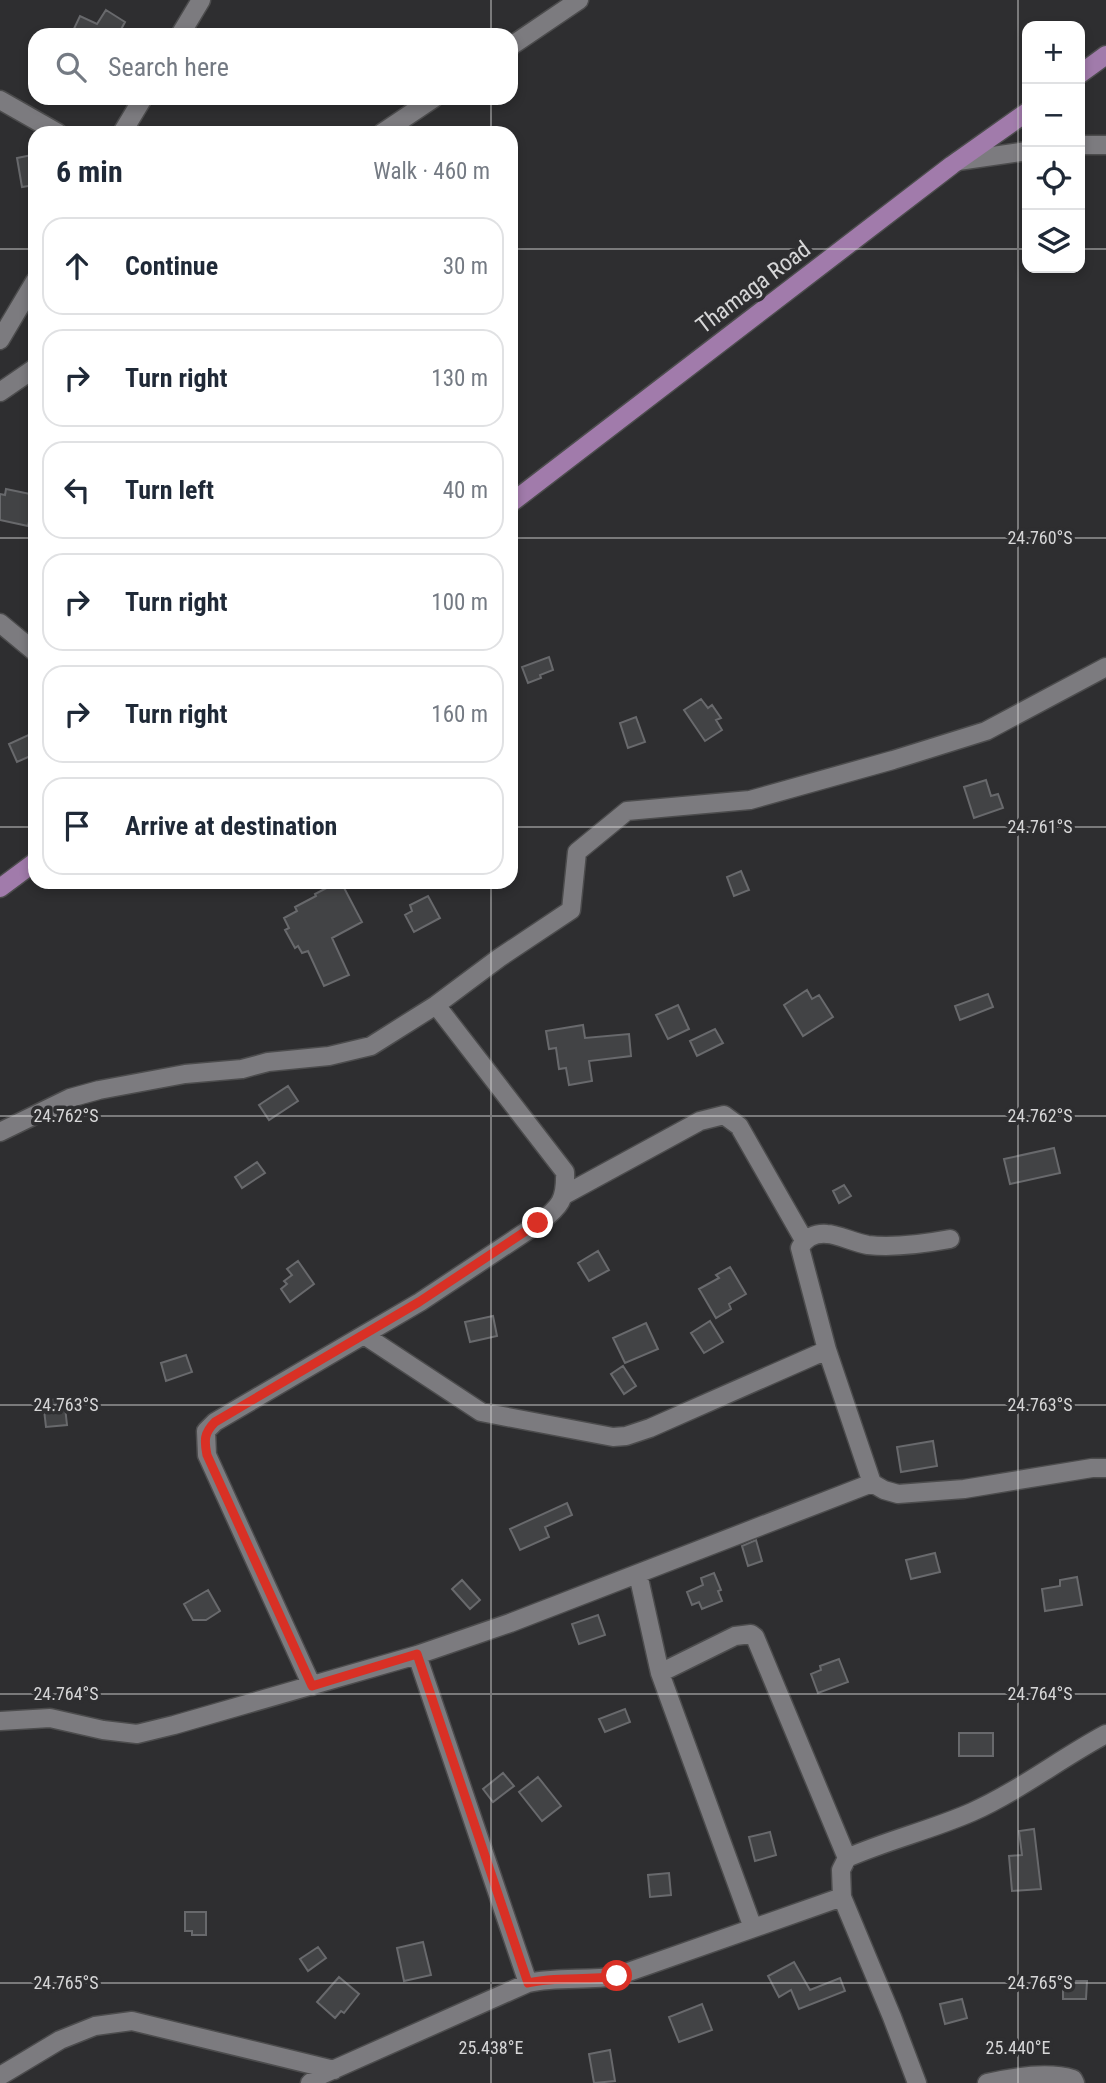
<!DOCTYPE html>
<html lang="en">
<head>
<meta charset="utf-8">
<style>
	:root { --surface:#fff; --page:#f2f2f3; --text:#1f2937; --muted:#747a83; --line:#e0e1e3 }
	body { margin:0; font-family:"Roboto Condensed",sans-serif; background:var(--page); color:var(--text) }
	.controls { position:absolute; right:21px; top:21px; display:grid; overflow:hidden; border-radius:14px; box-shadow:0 4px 10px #0003 }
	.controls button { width:63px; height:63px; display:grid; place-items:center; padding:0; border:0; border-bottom:2px solid var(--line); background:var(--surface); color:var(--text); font:35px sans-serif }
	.stop { position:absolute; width:21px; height:21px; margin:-16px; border:5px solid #d93025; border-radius:50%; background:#fff }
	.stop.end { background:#d93025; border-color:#fff; box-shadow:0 2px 7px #0008 }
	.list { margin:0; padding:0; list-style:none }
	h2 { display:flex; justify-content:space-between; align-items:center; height:91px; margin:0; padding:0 28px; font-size:30px }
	h2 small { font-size:23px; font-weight:400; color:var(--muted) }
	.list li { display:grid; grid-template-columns:46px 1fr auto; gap:21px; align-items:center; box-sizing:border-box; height:98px; margin:0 14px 14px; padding:0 14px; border:2px solid var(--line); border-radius:21px }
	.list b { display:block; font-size:26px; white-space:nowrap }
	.list em { font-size:23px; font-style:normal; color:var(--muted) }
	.icon { flex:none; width:38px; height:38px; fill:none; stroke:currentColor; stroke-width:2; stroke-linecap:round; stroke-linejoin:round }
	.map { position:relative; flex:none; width:1106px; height:2083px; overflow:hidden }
	.search { position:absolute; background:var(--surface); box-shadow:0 4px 10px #0003; left:28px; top:28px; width:490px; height:77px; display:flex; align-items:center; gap:18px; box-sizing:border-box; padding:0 24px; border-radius:21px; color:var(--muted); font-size:26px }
	.panel { position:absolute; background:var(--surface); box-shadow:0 4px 10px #0003; left:28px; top:126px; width:490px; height:763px; border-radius:21px }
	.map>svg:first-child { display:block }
</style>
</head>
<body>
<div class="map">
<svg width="1106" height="2083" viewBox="0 0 1106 2083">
	<rect width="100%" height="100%" fill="#2e2e30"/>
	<path fill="#424345" stroke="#68696c" stroke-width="2" d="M106 10 125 22 118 35H71L80 16 97 24Z
		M32 155 35 185 22 187 17 158Z
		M6 489 35 495 28 526 0 520V494L5 495Z
		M549 657 553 670 540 675 541 678 528 683 522 667Z
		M701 699 708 708 712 705 721 718 716 720 722 730 705 741 684 710Z
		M636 717 645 742 628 748 620 723Z
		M35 732V754L17 762 9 744Z
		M986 780 991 796 998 794 1003 808 974 818 964 787Z
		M741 871 749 890 734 896 727 877Z
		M338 882H341L362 922 332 938 349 975 324 986 308 951 302 953 298 946 295 948 285 930 289 928 284 918 297 911 295 907 316 896 315 894Z
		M428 896 440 918 414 932 405 915 412 911 410 905Z
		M807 990 812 999 819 995 833 1017 803 1036 784 1005Z
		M988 994 993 1007 960 1020 955 1006Z
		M678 1005 689 1029 668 1039 656 1015Z
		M583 1025 585 1038 629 1034 631 1056 589 1061 592 1081 569 1085 566 1068 559 1069 556 1048 549 1049 546 1031Z
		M715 1029 723 1043 697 1056 690 1041Z
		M288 1086 298 1101 269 1120 259 1105Z
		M1054 1148 1060 1173 1010 1184 1004 1159Z
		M257 1162 265 1173 242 1188 235 1177Z
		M844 1185 851 1196 839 1203 833 1191Z
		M598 1251 609 1270 589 1281 578 1263Z
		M298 1261 314 1284 290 1302 281 1289 287 1284 284 1281 292 1275 287 1269Z
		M730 1267 746 1294 729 1304 731 1309 716 1318 699 1289 719 1278 716 1275Z
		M493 1316 497 1336 470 1342 465 1322Z
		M710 1321 723 1342 704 1353 691 1333Z
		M646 1323 658 1349 625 1363 613 1338Z
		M186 1355 192 1372 166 1381 161 1363Z
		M623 1366 636 1386 624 1394 611 1374Z
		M64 1398 67 1425 46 1427 43 1401Z
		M933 1441 937 1466 901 1472 897 1447Z
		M567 1503 572 1515 545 1527 549 1537 520 1550 510 1529Z
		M756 1540 762 1561 748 1566 742 1546Z
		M935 1553 940 1572 911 1579 906 1560Z
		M714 1573 721 1590 718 1591 722 1601 702 1609 699 1602 692 1605 687 1592 703 1585 701 1578Z
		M1077 1577 1082 1605 1045 1611 1042 1589 1060 1586V1580Z
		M462 1580 480 1600 470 1609 452 1589Z
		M208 1590 220 1611 206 1620H193L184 1604Z
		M598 1615 605 1635 579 1644 572 1624Z
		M839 1659 848 1682 818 1693 811 1674 821 1670 820 1666Z
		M625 1709 630 1722 605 1732 599 1719Z
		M959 1733H993V1756H959Z
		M503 1773 514 1786 493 1802 483 1789Z
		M538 1777 561 1806 542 1821 519 1792Z
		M1034 1829 1041 1889 1012 1891 1009 1856 1022 1855 1019 1831Z
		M770 1832 776 1855 755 1861 749 1837Z
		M669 1873 671 1895 650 1897 648 1875Z
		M185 1912H206V1935H192V1931H185Z
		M423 1942 431 1975 404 1981 397 1948Z
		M318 1947 326 1958 308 1971 300 1959Z
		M794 1962 810 1990 840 1978 845 1991 799 2009 791 1990 779 1997 768 1976Z
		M339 1977 359 1994 344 2013 341 2011 335 2018 317 2002Z
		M1063 1981H1087L1086 1999H1063Z
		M962 1999 967 2018 945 2024 940 2004Z
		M702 2004 712 2030 679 2042 669 2017Z
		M610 2050 615 2081 594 2083 589 2054Z"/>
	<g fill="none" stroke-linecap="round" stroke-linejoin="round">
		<g stroke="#4c4c4d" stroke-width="21">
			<path id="minor" d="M180 35 201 0
				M511 46 579 0
				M0 100 58 133
				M122 133 143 98
				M382 133 434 98
				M1080 145H1106
				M958 161 1027 151
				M0 340 35 281
				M0 392 35 368
				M0 623 35 652
				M0 1132 70 1098 99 1090 185 1074 242 1069 268 1062 329 1056 371 1046 436 1005 499 958 571 910 577 852 627 811 750 800 893 760 986 731 1106 667
				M566 1194 700 1121 724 1115 739 1126 804 1240
				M950 1239C923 1244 895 1248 868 1245 855 1243 837 1234 827 1234 815 1233 805 1238 800 1248L827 1350 872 1483 884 1490 898 1494 964 1489 1092 1468H1106
				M364 1335 481 1412 613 1437 626 1436 650 1428 827 1350
				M638 1574 660 1673 753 1928
				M417 1655 528 1983
				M660 1673 735 1636 751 1634 755 1637 847 1858
				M312 1686 207 1455 206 1431 215 1422 420 1302 539 1223C560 1207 566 1200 565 1172L436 1005
				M0 1721 50 1718 103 1730 137 1734 174 1725 417 1655 510 1623 872 1483
				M0 2076 60 2040 95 2026 132 2021 334 2070
				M310 2083 319 2076 528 1983C557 1976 588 1981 617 1976L842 1897
				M917 2083 892 2017 842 1897 841 1870 847 1858C888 1840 931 1830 972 1812 1019 1791 1061 1758 1106 1734
				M987 2083C1013 2077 1047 2071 1073 2079L1075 2083"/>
		</g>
		<g stroke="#4c4c4d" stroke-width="21">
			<path id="major" d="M1080 74 1106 55
				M511 503 952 165 1027 112
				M0 888 35 862"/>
		</g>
		<use href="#minor" stroke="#7c7b7f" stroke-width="18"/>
		<use href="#major" stroke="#a17bab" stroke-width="18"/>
	</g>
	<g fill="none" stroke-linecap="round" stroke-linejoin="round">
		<path stroke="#d93025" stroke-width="9" d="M538 1223 419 1302 215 1422C204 1433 204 1440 207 1455L312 1686 417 1654 528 1983C557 1976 588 1981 617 1976"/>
	</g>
	<path fill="none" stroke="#d6d6d7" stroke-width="2" stroke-opacity="0.45" d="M491 0V35M1018 0V2083M491 98V133M0 249H35M511 249H1027M1080 249H1106M0 538H35M511 538H1106M0 827H35M511 827H1106M491 882V2083M0 1116H1106M0 1405H1106M0 1694H1106M0 1983H1106"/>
	<g text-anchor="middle" stroke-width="7" stroke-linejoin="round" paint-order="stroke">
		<g font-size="23" fill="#d6d6d7" stroke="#2e2e30">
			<text transform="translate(753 287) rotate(-37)" y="8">Thamaga Road</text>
		</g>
	</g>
	<g font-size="18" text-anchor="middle" fill="#d6d6d7" stroke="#2e2e30" stroke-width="7" stroke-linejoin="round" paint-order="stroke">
		<text x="1040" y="544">24.760°S</text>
		<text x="1040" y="833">24.761°S</text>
		<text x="66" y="1122">24.762°S</text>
		<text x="1040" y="1122">24.762°S</text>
		<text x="66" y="1411">24.763°S</text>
		<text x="1040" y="1411">24.763°S</text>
		<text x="66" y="1700">24.764°S</text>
		<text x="1040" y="1700">24.764°S</text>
		<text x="66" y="1989">24.765°S</text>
		<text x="1040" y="1989">24.765°S</text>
		<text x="491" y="2054">25.438°E</text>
		<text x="1018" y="2054">25.440°E</text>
	</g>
</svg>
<div class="controls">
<button>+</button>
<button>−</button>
<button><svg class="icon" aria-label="locate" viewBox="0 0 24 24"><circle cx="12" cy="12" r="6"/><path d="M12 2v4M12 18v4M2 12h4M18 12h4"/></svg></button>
<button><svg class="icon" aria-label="layers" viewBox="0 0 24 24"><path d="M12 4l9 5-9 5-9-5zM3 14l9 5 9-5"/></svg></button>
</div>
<div class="stop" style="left:617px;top:1976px"></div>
<div class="stop end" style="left:538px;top:1223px"></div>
<div class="search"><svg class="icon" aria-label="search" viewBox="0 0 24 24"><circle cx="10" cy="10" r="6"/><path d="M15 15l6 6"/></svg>Search here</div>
<section class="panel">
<h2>6 min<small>Walk · 460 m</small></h2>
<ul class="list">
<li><svg class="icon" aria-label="ahead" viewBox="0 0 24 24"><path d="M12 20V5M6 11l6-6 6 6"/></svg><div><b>Continue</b></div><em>30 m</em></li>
<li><svg class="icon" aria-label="right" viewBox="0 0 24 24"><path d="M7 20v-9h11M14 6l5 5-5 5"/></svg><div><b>Turn right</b></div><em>130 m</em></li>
<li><svg class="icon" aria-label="left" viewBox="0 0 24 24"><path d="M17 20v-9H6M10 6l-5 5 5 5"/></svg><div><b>Turn left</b></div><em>40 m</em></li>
<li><svg class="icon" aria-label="right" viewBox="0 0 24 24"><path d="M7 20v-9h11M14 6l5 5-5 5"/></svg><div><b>Turn right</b></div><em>100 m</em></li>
<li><svg class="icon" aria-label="right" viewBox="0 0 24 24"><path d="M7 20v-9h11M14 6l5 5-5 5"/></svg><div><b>Turn right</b></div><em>160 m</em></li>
<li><svg class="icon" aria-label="arrive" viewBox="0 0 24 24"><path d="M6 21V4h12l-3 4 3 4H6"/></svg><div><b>Arrive at destination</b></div></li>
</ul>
</section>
</div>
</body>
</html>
